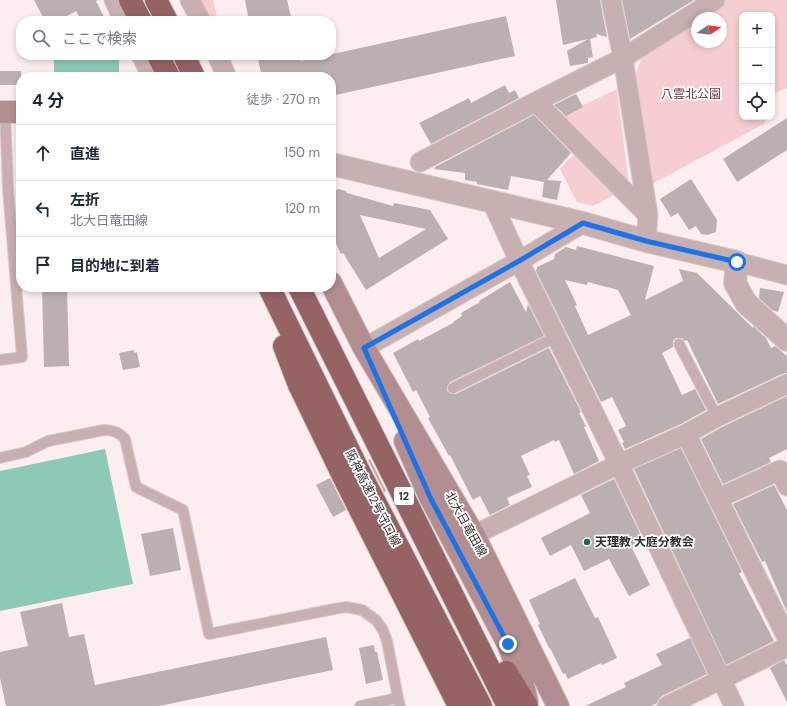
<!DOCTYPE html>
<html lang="ja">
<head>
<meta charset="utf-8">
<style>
	:root { --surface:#fff; --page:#f6f6f7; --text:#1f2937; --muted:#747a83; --line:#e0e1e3 }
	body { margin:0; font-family:"DM Sans","Noto Sans JP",sans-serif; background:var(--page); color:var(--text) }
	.controls { position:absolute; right:12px; top:12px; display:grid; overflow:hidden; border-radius:8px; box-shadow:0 2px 6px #0003 }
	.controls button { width:36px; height:36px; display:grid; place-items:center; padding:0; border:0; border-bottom:1px solid var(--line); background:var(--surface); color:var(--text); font:20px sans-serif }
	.compass { position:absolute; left:691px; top:12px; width:36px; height:36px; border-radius:50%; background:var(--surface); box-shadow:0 2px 6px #0003; rotate:77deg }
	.stop { position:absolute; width:12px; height:12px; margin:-9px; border:3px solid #1a73e8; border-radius:50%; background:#fff }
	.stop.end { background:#1a73e8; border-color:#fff; box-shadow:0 1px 4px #0008 }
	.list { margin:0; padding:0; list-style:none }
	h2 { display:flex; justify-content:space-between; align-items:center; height:52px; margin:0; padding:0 16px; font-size:17px }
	h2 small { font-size:13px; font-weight:400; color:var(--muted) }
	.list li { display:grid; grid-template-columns:26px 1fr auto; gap:12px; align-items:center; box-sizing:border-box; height:56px; padding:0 16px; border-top:1px solid var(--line) }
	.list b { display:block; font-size:15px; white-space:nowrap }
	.list p { margin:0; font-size:13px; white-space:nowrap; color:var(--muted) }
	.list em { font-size:13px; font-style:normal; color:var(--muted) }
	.icon { flex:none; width:22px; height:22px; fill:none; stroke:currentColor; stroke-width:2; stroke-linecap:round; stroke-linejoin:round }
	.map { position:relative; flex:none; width:787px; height:706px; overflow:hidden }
	.search { position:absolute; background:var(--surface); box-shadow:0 2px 6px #0003; left:16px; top:16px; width:320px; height:44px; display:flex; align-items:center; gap:10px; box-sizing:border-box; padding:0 14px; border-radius:16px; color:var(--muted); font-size:15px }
	.panel { position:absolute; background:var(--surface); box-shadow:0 2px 6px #0003; left:16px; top:72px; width:320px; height:220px; border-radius:16px }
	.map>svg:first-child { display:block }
</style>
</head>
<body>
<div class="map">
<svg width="787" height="706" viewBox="0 0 787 706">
	<rect width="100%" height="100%" fill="#fceeee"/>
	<path fill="#f6cdd0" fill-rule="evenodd" d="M194 0H213L218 21H204Z
		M723 0H787V88L772 94V15H742V117H766L764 124 652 184 635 75 645 50ZM697 18H721V42H697Z
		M617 89 630 194 560 116Z
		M579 149 621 191 593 206 577 202 560 169Z"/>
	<path fill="#8dc9b7" d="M54 55H119V77H54Z
		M105 449 133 584 0 611V471Z"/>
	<path fill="#bcafb0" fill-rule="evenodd" d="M34 0H98L96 1 106 21H82L76 11 58 21H45Z
		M245 0H287L292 21H249Z
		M556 0H600L607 37 596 34 597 37 590 39 593 57 588 58V63L570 66 567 51 588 39 563 45Z
		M622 0H694L630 39Z
		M506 16 515 56 331 96V77H262L257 55H299L301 61Z
		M0 71H21V85H0Z
		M505 85 509 93 515 90 519 98 431 144 419 123 469 98 471 103Z
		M576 94 583 107 566 116 554 105Z
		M534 115 571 153 547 180 561 181 557 200 542 197 544 182 511 176 508 190 477 184V182L465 180V173L434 169 435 167Z
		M787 118V150L737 182 723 159Z
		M691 179 717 220 716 232 707 235 701 234 696 226 689 230 678 213 671 217 660 199Z
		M338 189 346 191 347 193 393 206 394 203 430 210 448 239 366 290 343 253 341 254 331 233V195ZM360 215 426 229 379 258Z
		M577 246 654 266 645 300 683 281 679 269 697 273 753 328V326L766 338 771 348 775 346 787 356V373L782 374 718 404 687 340 685 341 682 338H676L673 341V347L662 353 682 395 695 389 706 410 681 424 625 449 622 443 624 442 618 430 626 426 612 397 601 402 536 271 537 267 554 259 555 254 566 247 576 250ZM565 280 587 285 588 282 618 290 631 315 588 335 575 306 577 305Z
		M510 282 526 312 528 304 544 336 450 382 447 387V391L452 394H456L549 348 581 412 579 413 586 426 584 427 599 461 574 474 559 440 555 442 554 440 521 456 530 475 527 476 532 487 507 498 510 505 490 515 480 496 473 500 450 455 449 456 428 418 430 417 416 390 413 392 393 353 418 339 419 341 453 323V322L462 316 461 313 480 302 479 301Z
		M42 287H67L69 366 44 367Z
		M760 288 784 292 778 312 772 310 759 298Z
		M134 350V353L137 352 140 367 123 370 119 353Z
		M787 396V449L769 458 771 462 723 484 701 439 722 427Z
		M681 448 742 572 739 573 774 641 726 665 634 469Z
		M370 459 386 491 384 492 368 460Z
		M330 478 346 510 333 517 316 485Z
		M614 479 644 542 632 548 650 585 629 596 609 559 584 571 571 545 550 556 541 538 590 513 581 495Z
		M774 485 787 510V612L765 561 762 562 733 504Z
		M173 528 181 570 150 576 141 534Z
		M575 578 595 618 598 617 617 658 602 665 601 663 568 679 565 673 563 674 550 648H549L538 625 540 624 529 600Z
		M62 603 69 637 84 634 95 685 326 637 333 670 159 706H6L0 678V652L28 646 20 612Z
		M690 638 707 674 662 696 658 700 657 703 651 706H585L626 687 624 683 662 665 656 654Z
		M374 645 375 652H377L383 680 366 684 359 648Z
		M784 660 787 665V702L770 668Z"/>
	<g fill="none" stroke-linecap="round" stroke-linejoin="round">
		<g stroke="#d8cbcb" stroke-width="12">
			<path id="service" d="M679 344 717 417
				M0 360 22 357 8 189 5 112
				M453 388 556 337
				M0 458 26 452 48 441 104 430C113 430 119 432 125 439L136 487 183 510 209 634 334 609 346 607 362 610 376 620 383 630 387 641 398 698
				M360 706 398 698 400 706"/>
		</g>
		<g stroke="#d8cbcb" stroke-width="21">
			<path id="minor" d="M114 0 124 21
				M190 0 201 21
				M611 0 623 58 648 215 646 241
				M141 55 152 77
				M217 55 227 77
				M536 102 648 215
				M420 162 549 95 623 58 715 0
				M492 202 519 261 619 464 734 706
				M737 262 787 275
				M364 348 519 261 583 223
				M686 434 787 638
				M719 498 780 470 787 486
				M474 535 619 464 686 434 717 417 787 384
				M667 706 787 647"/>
		</g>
		<g stroke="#d8cbcb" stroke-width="24">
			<path id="tertiary" d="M331 164 583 223 646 241 737 262 735 283 746 303 787 340"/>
		</g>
		<g stroke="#d8cbcb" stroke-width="24">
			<path id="secondary" d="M0 112H21
				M331 283 364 348 474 535 558 706
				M405 441 430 497 508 644 523 684 527 701"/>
		</g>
		<g stroke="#d8cbcb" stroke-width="24">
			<path id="motorway" d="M130 0 141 21
				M156 0 167 21
				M158 55 169 77
				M184 55 194 77
				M269 287 360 473 481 706
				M299 287 508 706
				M284 346 299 385 345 480 459 706
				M506 672 527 706"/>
		</g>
		<use href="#service" stroke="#c8afb0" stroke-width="10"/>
		<use href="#minor" stroke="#c8afb0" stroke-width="19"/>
		<use href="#tertiary" stroke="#c8afb0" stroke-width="22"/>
		<use href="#secondary" stroke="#b38e90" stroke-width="22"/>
		<use href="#motorway" stroke="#956266" stroke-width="22"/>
	</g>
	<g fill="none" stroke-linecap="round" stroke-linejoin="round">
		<path stroke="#1a73e8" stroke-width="5" d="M508 644 430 497 364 348 519 261 583 223 646 241 737 262"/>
	</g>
	<circle fill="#226555" stroke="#fff" stroke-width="1.5" cx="587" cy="542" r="4"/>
	<g text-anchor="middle" stroke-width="3.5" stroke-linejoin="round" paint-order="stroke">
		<rect fill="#fff" stroke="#706d6d" stroke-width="1" x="394" y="487" width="20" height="18" rx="3"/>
		<g font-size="11" font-weight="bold" fill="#332e2e">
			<text x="404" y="500">12</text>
		</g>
		<g font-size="12" fill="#7a343e" stroke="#fff">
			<text x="691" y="98">八雲北公園</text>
		</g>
		<g font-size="12" fill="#332e2e" stroke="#fff">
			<text transform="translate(373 498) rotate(63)" y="4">阪神高速12号守口線</text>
			<text transform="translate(466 524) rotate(61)" y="4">北大日竜田線</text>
		</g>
		<g font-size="12" font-weight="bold" fill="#332e2e" stroke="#fff" text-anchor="start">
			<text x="595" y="546">天理教 大庭分教会</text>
		</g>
	</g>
</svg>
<div class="controls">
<button>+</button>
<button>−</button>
<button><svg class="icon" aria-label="locate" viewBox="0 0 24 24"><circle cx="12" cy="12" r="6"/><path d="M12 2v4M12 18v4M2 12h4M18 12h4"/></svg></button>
</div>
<svg class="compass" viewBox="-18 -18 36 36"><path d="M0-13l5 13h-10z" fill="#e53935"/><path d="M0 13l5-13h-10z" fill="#747a83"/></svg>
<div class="stop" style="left:737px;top:262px"></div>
<div class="stop end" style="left:508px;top:644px"></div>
<div class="search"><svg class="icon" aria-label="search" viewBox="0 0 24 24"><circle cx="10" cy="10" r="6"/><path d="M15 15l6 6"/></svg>ここで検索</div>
<section class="panel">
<h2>4 分<small>徒歩 · 270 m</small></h2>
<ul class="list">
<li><svg class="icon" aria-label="ahead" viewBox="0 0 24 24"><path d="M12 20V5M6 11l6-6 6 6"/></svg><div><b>直進</b></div><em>150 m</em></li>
<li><svg class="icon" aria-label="left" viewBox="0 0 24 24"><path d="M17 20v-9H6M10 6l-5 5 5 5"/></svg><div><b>左折</b><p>北大日竜田線</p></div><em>120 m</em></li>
<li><svg class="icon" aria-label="arrive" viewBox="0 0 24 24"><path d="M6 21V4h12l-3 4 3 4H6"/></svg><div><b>目的地に到着</b></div></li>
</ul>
</section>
</div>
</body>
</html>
